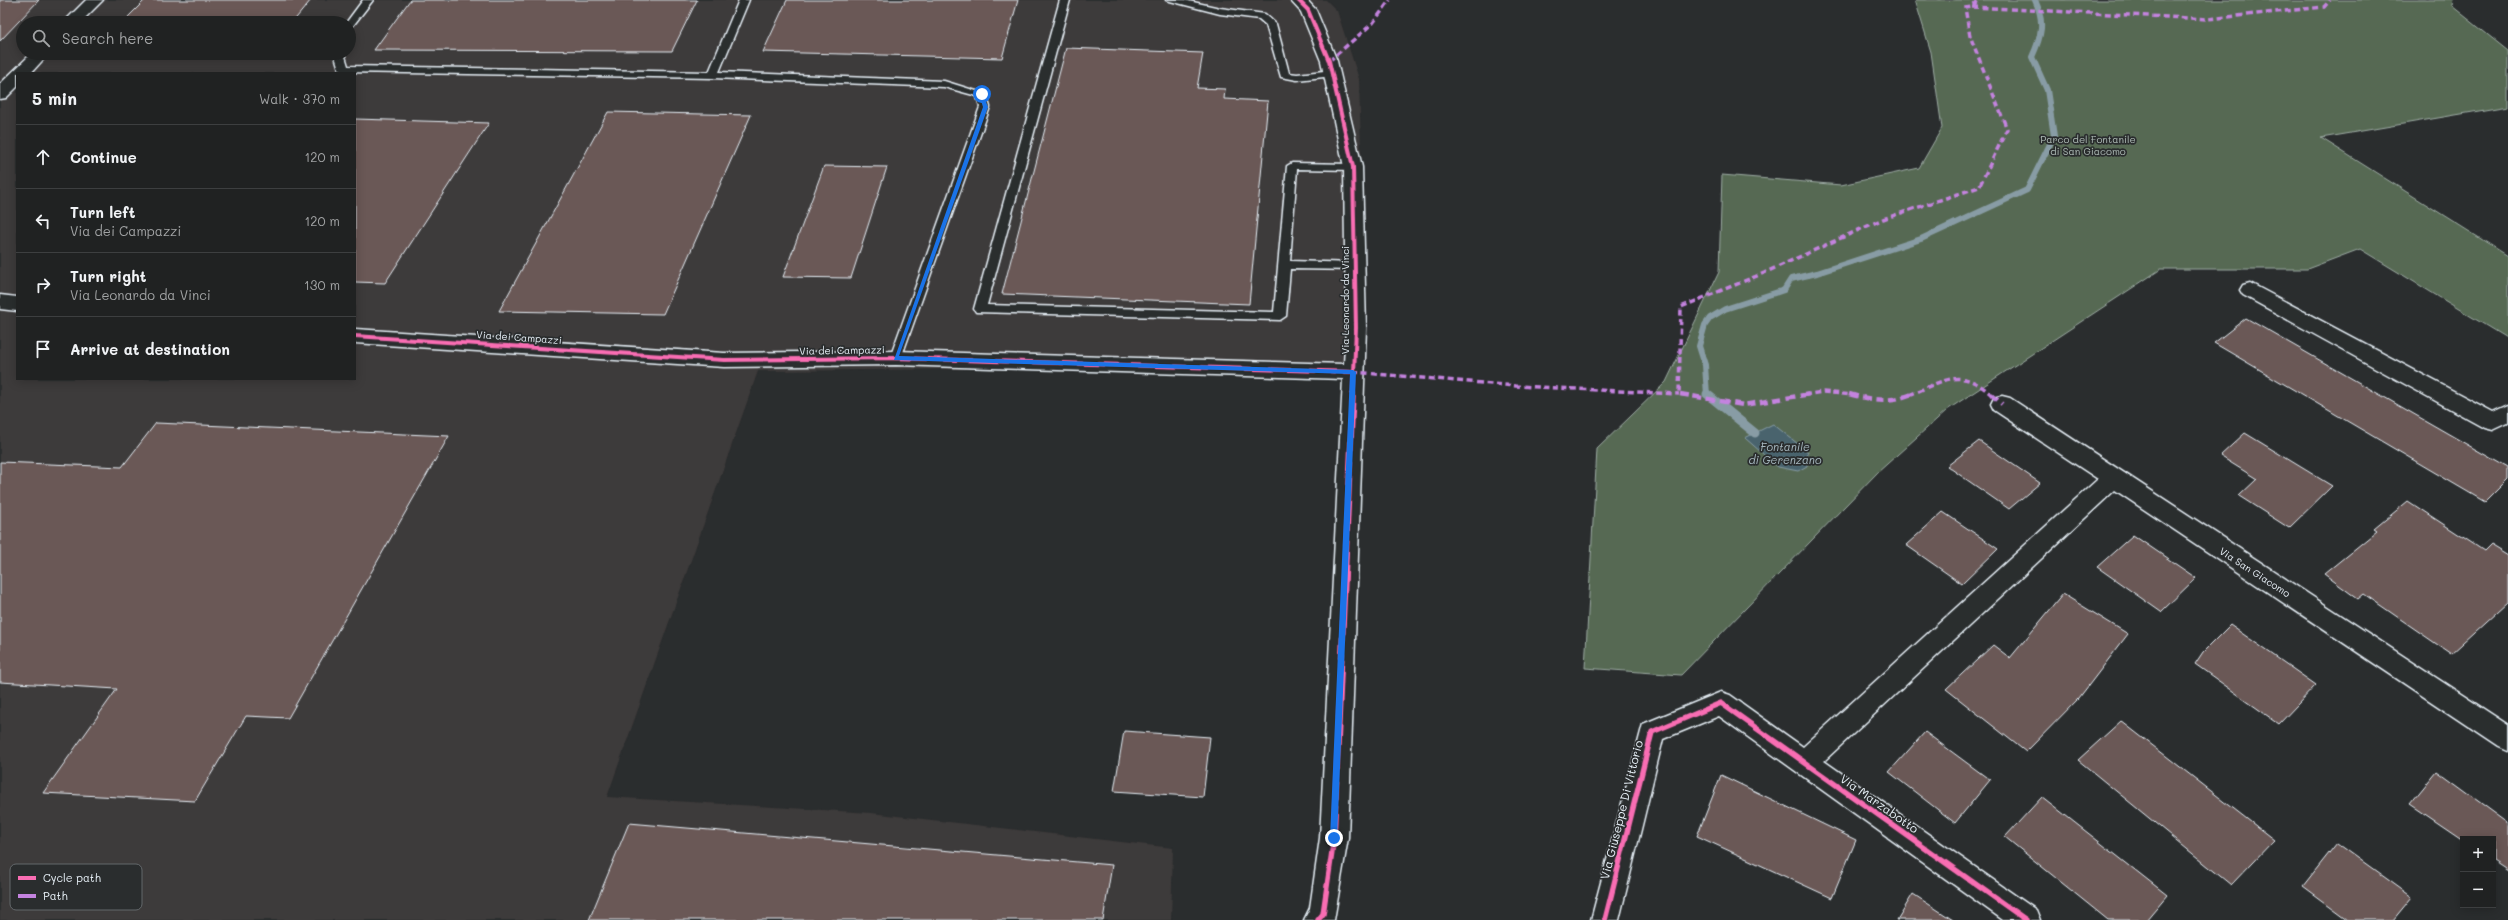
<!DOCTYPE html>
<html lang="en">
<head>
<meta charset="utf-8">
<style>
	:root { --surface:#202222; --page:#2d2f2f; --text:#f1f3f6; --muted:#a2a4a5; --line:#3d3f40 }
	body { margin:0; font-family:Mali,sans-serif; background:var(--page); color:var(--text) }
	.controls { position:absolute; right:12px; bottom:12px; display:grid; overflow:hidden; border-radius:0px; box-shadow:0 2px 10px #0003 }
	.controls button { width:36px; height:36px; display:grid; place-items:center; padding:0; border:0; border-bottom:1px solid var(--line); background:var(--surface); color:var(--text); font:20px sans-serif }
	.stop { position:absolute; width:12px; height:12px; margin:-9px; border:3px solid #1a73e8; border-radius:50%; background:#fff }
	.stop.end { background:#1a73e8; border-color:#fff; box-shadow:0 1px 4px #0008 }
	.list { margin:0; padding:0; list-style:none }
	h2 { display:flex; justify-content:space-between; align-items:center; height:52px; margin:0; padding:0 16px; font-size:17px }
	h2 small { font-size:13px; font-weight:400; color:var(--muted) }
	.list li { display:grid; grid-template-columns:26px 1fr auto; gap:12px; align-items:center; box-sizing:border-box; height:64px; padding:0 16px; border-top:1px solid var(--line) }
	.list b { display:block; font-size:15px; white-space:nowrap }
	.list p { margin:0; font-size:13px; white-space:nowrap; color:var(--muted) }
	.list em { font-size:13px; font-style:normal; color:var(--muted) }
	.icon { flex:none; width:22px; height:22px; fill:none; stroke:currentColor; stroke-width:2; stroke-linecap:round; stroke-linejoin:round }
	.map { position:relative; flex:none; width:2508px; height:920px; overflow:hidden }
	.search { position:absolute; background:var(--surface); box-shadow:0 2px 10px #0003; left:16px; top:16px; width:340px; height:44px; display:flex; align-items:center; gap:10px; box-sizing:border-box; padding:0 14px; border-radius:22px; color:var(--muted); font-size:15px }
	.panel { position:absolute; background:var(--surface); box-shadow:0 2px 10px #0003; left:16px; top:72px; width:340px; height:308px; border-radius:0px }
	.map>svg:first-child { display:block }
</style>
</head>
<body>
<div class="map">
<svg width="2508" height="920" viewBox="0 0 2508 920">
	<rect width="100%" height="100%" fill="#2a2d2e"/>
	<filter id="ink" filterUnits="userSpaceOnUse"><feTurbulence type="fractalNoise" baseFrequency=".025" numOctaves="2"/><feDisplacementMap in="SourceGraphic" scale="8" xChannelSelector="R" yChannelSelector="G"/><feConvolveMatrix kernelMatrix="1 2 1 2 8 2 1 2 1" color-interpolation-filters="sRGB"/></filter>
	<g filter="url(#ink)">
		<path fill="#3e3a3a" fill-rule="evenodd" d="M0 0H1326L1337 11 1359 79 1367 365 758 371 607 797 871 813 1173 848 1171 920H0ZM23 23H349V53H23ZM17 73H355V379H17Z"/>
		<path fill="#566953" stroke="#9fada6" d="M1915 0H2453L2452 6 2508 51V106L2321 138 2508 256V339L2360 249 2307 269H2161L1947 410 1877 473 1681 675 1585 668 1597 449 1666 382 1719 272 1722 175 1841 185 1919 168 1942 128 1931 52Z"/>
		<path fill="#48646d" stroke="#889ca5" d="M1773 424 1808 452 1807 466 1798 471 1778 467 1745 438Z"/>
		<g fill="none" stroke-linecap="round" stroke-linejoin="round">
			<path stroke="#889ca5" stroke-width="6" d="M1707 395 1705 365 1699 346 1705 325 1710 318 1725 309 1784 290 1791 279 1817 273 1921 239 2027 190 2054 136 2047 90 2032 57C2042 35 2045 22 2035 0"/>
			<path stroke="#889ca5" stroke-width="9" d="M1707 394 1755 433"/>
		</g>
		<path fill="#6b5957" stroke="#e8f1f8" d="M0 0H39L0 41Z
			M145 0H311L292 23H122Z
			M410 0H697L672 51 374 50Z
			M787 0H1018L1002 58 763 52Z
			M1066 48 1203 53 1197 88 1225 89 1224 99 1268 101 1249 304 1002 294Z
			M155 53H267L266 54Z
			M608 112 751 115 663 314 499 311Z
			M355 119 489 123 385 283 355 282Z
			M824 166 887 167 851 278 783 277Z
			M2246 318 2508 468V479L2485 502 2214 343Z
			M156 423 449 436 288 718 246 716 195 801 43 793 117 689 0 682V462L122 467Z
			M2245 433 2332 486 2289 528 2239 496 2257 479 2220 456Z
			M1979 441 2040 483 2009 509 1947 466Z
			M2408 501 2484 551 2490 545 2508 556V602L2451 654 2364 594 2358 599 2324 574 2377 531 2374 529Z
			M1943 512 1998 549 1962 584 1906 545Z
			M2133 535 2196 578 2161 612 2097 567Z
			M2063 594 2128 634 2079 698 2026 752 1946 689 1993 645 2010 658Z
			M2230 625 2316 685 2279 724 2195 664 2203 652Z
			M2121 721 2274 840 2231 885 2078 760Z
			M1124 731 1210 737 1203 797 1114 791Z
			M1925 732 1990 780 1955 823 1889 772Z
			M2437 771 2508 823V870L2493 860V839L2463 840 2410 804Z
			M1721 775 1856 840 1832 898 1697 836Z
			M2042 797 2167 895 2146 920H2108L2005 837Z
			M629 823 1112 865 1103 920H589Z
			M2337 843 2412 897 2393 920H2349L2303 886Z
			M1913 894 1953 920H1897Z"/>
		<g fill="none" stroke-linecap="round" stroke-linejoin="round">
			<g stroke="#e8f1f8" stroke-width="3">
				<path id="lane" d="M363 0H373L352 27 349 28V23H346Z
					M739 0H749L719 72 944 81 986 94 990 107 900 361 896 362 890 358 980 107 977 96 944 87 713 78 344 72 339 69 334 53H344L348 66 709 72Z
					M1060 0H1070L987 305 1274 312 1287 166 1292 163 1353 164 1358 167 1353 170 1297 169 1290 261 1355 263 1361 267 1359 270 1290 269 1286 316 1280 320 976 312 974 309Z
					M1166 0H1184L1220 8 1265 14 1276 24 1289 73 1297 74 1333 70 1338 73 1333 76 1297 80 1281 77 1266 25 1259 19 1220 14Z"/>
			</g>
			<g stroke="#e8f1f8" stroke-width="3">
				<path id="street" d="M86 0H103L80 23H63Z
					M1290 0H1307L1316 10 1337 61 1362 167 1366 328 1348 838 1334 920H1304L1310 908 1320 838 1343 379 896 365 724 367 355 343V329L724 353 896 351 1344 364 1346 328 1344 167 1321 61 1301 12Z
					M32 53H49L31 73H17V87L6 98 0 99V84Z
					M2250 283 2493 412 2508 405V423L2493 430 2485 428 2243 295 2240 290 2243 285Z
					M0 295 17 297V311L0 309Z
					M2002 396 2010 398 2508 725V751L2499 747 2115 490 1824 761 2036 910 2040 920H2003L1719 716 1663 739 1619 920H1591L1643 724 1721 692 1730 695 1803 747 2098 479 1994 410 1991 404 1994 398Z"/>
			</g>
			<use href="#lane" fill="#2a2d2e" fill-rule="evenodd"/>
			<use href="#street" fill="#2a2d2e" fill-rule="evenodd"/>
			<path stroke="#c483df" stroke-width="3.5" stroke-dasharray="6 3.5" stroke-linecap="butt" d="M1972 7 2208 19 2324 7 2330 0
				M1329 61 1373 23 1390 0
				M1353 372 1516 386 1679 394
				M1686 395 1679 394 1681 307 1764 273 1883 219 1979 187 2007 129 1970 36 1965 8 1972 7 1979 0
				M1804 395 1823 392 1853 395
				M1909 395C1944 381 1960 366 1992 395"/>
			<path stroke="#c483df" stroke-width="4.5" stroke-dasharray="9 4.5" stroke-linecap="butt" d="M1680 394 1743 405 1810 394
				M1849 394C1870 400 1890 403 1912 394
				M1991 394 2002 404"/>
			<g stroke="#2a2d2e" stroke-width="6">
				<path id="cycleway-far1" d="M1298 0 1308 10 1329 61 1353 167 1356 328 1353 395
					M355 336 724 360 896 358 1353 372"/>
			</g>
			<g stroke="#2a2d2e" stroke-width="8">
				<path id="cycleway" d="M1318 920 1323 914 1334 838 1353 394
					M1605 920 1652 732 1721 703 2026 920"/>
			</g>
			<use href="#cycleway-far1" stroke="#f96db3" stroke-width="4"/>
			<use href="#cycleway" stroke="#f96db3" stroke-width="5.5"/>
		</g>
	</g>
	<path fill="#1a73e8" d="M982 92 988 107 899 356 1353 370 1356 372 1337 840H1331L1330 838 1350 374 894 360 983 107 979 94Z"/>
	<g text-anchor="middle" stroke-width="3.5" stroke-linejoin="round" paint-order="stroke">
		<g font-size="10" fill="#aebbb6" stroke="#2a2d2e">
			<text x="2088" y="143">Parco del Fontanile<tspan x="2088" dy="12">di San Giacomo</tspan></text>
		</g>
		<g font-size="10" fill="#e8f1f8" stroke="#2a2d2e">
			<text transform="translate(1345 300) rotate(-90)" y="4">Via Leonardo da Vinci</text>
			<text transform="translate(519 337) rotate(4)" y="4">Via dei Campazzi</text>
			<text transform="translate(842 350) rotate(-1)" y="4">Via dei Campazzi</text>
			<text transform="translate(2255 572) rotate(33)" y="4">Via San Giacomo</text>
		</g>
		<g font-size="11" font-style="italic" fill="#a8b9c0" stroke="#2a2d2e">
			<text x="1785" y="451">Fontanile<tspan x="1785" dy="13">di Gerenzano</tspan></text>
		</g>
		<g font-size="12" fill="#e8f1f8" stroke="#2a2d2e">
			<text transform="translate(1879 804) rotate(35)" y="4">Via Marzabotto</text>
			<text transform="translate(1622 810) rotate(-76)" y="4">Via Giuseppe Di Vittorio</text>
		</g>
	</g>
	<rect x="10" y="864" width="132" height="46" rx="6" fill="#2a2d2e" stroke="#63686b" stroke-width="1"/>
	<rect x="18" y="876" width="18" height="4" fill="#f96db3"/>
	<rect x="18" y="894" width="18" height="4" fill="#c483df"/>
	<g font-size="11" fill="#e8f1f8">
		<text x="43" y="882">Cycle path</text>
		<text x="43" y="900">Path</text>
	</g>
</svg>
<div class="controls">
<button>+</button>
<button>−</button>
</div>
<div class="stop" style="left:982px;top:94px"></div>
<div class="stop end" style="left:1334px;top:838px"></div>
<div class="search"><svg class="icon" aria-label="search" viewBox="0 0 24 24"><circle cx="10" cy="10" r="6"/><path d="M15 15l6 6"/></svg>Search here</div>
<section class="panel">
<h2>5 min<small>Walk · 370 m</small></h2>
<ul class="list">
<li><svg class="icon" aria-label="ahead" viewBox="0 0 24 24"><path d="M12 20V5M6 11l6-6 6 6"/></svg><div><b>Continue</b></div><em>120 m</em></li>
<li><svg class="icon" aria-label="left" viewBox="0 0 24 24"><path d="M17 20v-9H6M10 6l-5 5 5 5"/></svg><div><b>Turn left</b><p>Via dei Campazzi</p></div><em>120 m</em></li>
<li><svg class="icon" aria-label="right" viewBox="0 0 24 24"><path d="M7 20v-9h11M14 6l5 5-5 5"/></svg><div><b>Turn right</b><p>Via Leonardo da Vinci</p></div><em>130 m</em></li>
<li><svg class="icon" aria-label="arrive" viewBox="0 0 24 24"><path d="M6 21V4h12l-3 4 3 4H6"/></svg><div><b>Arrive at destination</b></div></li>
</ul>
</section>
</div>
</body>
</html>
